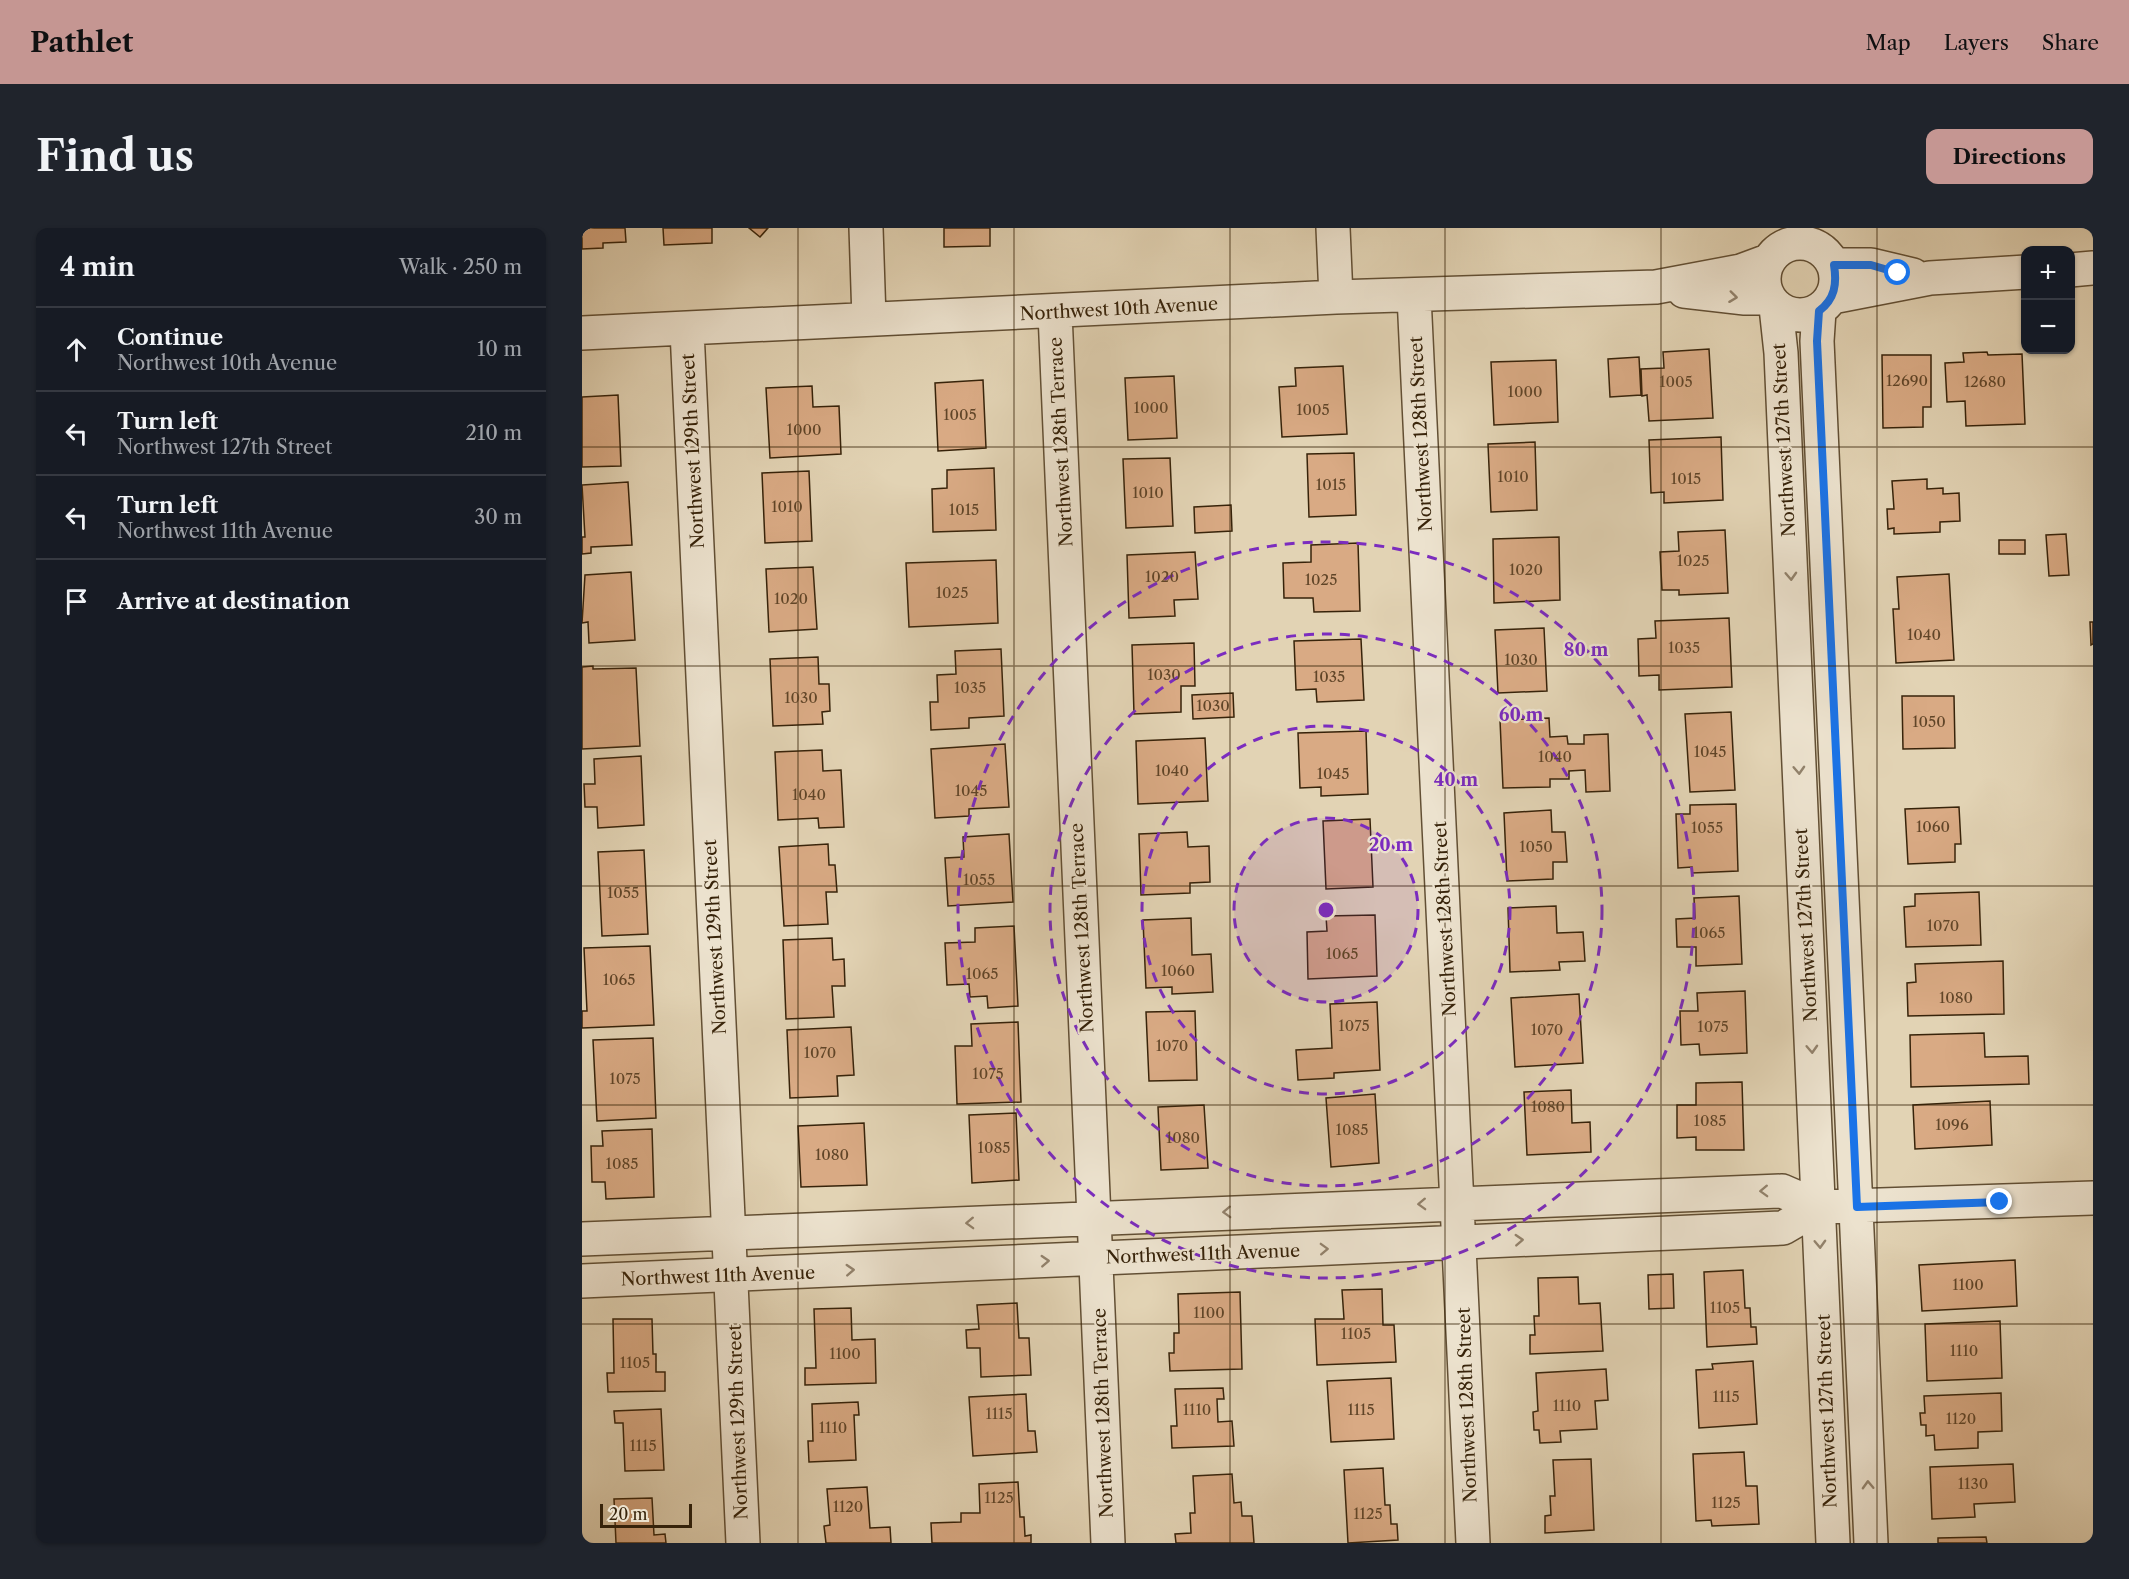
<!DOCTYPE html>
<html lang="en">
<head>
<meta charset="utf-8">
<style>
	:root { --surface:#171b24; --page:#20242c; --text:#f1f3f6; --muted:#9ea1a6; --line:#363941; --accent:#c59692 }
	body { margin:0; font-family:"Libre Caslon Text",serif; background:var(--page); color:var(--text) }
	.controls { position:absolute; right:18px; top:18px; display:grid; overflow:hidden; border-radius:12px; box-shadow:0 2px 4px #0004 }
	.controls button { width:54px; height:54px; display:grid; place-items:center; padding:0; border:0; border-bottom:2px solid var(--line); background:var(--surface); color:var(--text); font:30px sans-serif }
	.scale { position:absolute; left:18px; bottom:15px; width:92px; box-sizing:border-box; padding-left:6px; border:3px solid #37230a; border-top:0; font-size:16px; line-height:21px; white-space:nowrap; color:#37230a; -webkit-text-stroke:4px #ece2ce; paint-order:stroke }
	.stop { position:absolute; width:18px; height:18px; margin:-14px; border:4px solid #1a73e8; border-radius:50%; background:#fff }
	.stop.end { background:#1a73e8; border-color:#fff; box-shadow:0 2px 6px #0008 }
	.list { margin:0; padding:0; list-style:none }
	h2 { display:flex; justify-content:space-between; align-items:center; height:78px; margin:0; padding:0 24px; font-size:26px }
	h2 small { font-size:20px; font-weight:400; color:var(--muted) }
	.list li { display:grid; grid-template-columns:39px 1fr auto; gap:18px; align-items:center; box-sizing:border-box; height:84px; padding:0 24px; border-top:2px solid var(--line) }
	.list b { display:block; font-size:22px; white-space:nowrap }
	.list p { margin:0; font-size:20px; white-space:nowrap; color:var(--muted) }
	.list em { font-size:20px; font-style:normal; color:var(--muted) }
	.icon { flex:none; width:33px; height:33px; fill:none; stroke:currentColor; stroke-width:2; stroke-linecap:round; stroke-linejoin:round }
	.map { position:relative; flex:none; width:1511px; height:1315px; overflow:hidden; border-radius:12px }
	header { display:flex; align-items:center; gap:36px; box-sizing:border-box; height:84px; padding:0 30px; background:var(--accent); color:#111 }
	header strong { font-size:28px }
	nav { display:flex; gap:33px; margin-inline-start:auto; font-size:21px }
	.intro { display:flex; align-items:center; justify-content:space-between; box-sizing:border-box; height:144px; padding:0 36px }
	h1 { margin:0; font-size:42px }
	.button { padding:15px 27px; border-radius:12px; background:var(--accent); color:#111; font-size:21px; font-weight:700 }
	main { display:flex; gap:36px; padding:0 36px }
	aside { flex:1; background:var(--surface); border-radius:12px; box-shadow:0 2px 4px #0004 }
	.map>svg:first-child { display:block }
</style>
</head>
<body>
<header>
<strong>Pathlet</strong>
<nav><a>Map</a><a>Layers</a><a>Share</a></nav>
</header>
<div class="intro"><h1>Find us</h1><a class="button">Directions</a></div>
<main>
<aside>
<h2>4 min<small>Walk · 250 m</small></h2>
<ul class="list">
<li><svg class="icon" aria-label="ahead" viewBox="0 0 24 24"><path d="M12 20V5M6 11l6-6 6 6"/></svg><div><b>Continue</b><p>Northwest 10th Avenue</p></div><em>10 m</em></li>
<li><svg class="icon" aria-label="left" viewBox="0 0 24 24"><path d="M17 20v-9H6M10 6l-5 5 5 5"/></svg><div><b>Turn left</b><p>Northwest 127th Street</p></div><em>210 m</em></li>
<li><svg class="icon" aria-label="left" viewBox="0 0 24 24"><path d="M17 20v-9H6M10 6l-5 5 5 5"/></svg><div><b>Turn left</b><p>Northwest 11th Avenue</p></div><em>30 m</em></li>
<li><svg class="icon" aria-label="arrive" viewBox="0 0 24 24"><path d="M6 21V4h12l-3 4 3 4H6"/></svg><div><b>Arrive at destination</b></div></li>
</ul>
</aside>
<div class="map">
<svg width="1511" height="1315" viewBox="0 0 1511 1315">
	<rect width="100%" height="100%" fill="#e2d3b4"/>
	<filter id="stains"><feTurbulence type="fractalNoise" baseFrequency=".00333" numOctaves="4"/><feColorMatrix values="0 0 0 0 .2 0 0 0 0 .09 0 0 0 0 .02 0 0 0 .5 -.17"/></filter>
	<radialGradient id="worn" r=".72"><stop offset=".6" stop-color="#630" stop-opacity="0"/><stop offset="1" stop-color="#630" stop-opacity=".3"/></radialGradient>
	<path fill="#d9aa84" stroke="#37230a" stroke-width="1.5" d="M0 0H43L44 14 21 15V20L0 21Z
		M81 0H130V15L82 17Z
		M167 0H186L178 9Z
		M362 0H408V18L362 19Z
		M1127 121 1131 190 1067 193 1065 167 1060 168 1059 141 1082 140 1081 124Z
		M1405 124 1406 127 1440 126 1443 196 1384 198 1383 173 1365 174 1363 135 1382 134 1381 125Z
		M1300 127H1349V179H1341V199L1301 200Z
		M1057 129 1059 167 1028 169 1026 131Z
		M974 132 976 194 912 197 909 134Z
		M761 138 765 206 700 209 697 159 714 158 713 140Z
		M592 148 595 210 546 212 543 150Z
		M401 152 404 220 356 223 353 155Z
		M230 158 231 179 257 178 259 226 188 230 184 160Z
		M36 167 39 238 0 239V169Z
		M1139 209 1141 272 1082 275V264L1069 265 1067 212Z
		M953 214 955 282 909 284 906 216Z
		M772 225 774 287 727 289 725 226Z
		M588 230 591 298 544 300 541 231Z
		M412 240 414 302 351 304 350 261 365 260V242Z
		M227 243 230 313 183 315 180 245Z
		M1345 251V261L1361 260V266L1377 265 1378 293 1358 294V304L1312 306V300L1306 301 1305 281H1312L1310 253Z
		M46 254 50 317 9 319V325L0 326V309H3L0 257Z
		M649 277 650 303 613 305 612 279Z
		M1143 302 1146 365 1097 367V362H1080L1078 324 1097 323 1096 304Z
		M1484 306 1487 347 1467 348 1464 307Z
		M977 309 978 372 912 375 911 311Z
		M1417 312H1443V326H1417Z
		M776 315 778 383 732 384 731 370H702L701 335 729 334V317Z
		M613 324 616 371 592 372 593 388 547 390 545 327Z
		M414 332 416 395 327 399 324 335Z
		M231 339 235 401 187 404 184 341Z
		M49 344 53 412 7 415 6 394 0 395 3 347Z
		M1367 346 1372 432 1314 435 1311 381H1317L1315 349Z
		M1147 390 1150 459 1077 462V447L1057 448 1056 411 1074 410 1073 393Z
		M1508 394H1511V416L1509 417Z
		M962 400 965 463 916 465 913 402Z
		M779 411 782 472 735 474 734 461 714 462 712 413Z
		M612 415 613 458H599V484L552 486 550 417Z
		M419 421 422 488 387 490V500L349 502 348 474H356L355 447 374 446 373 423Z
		M236 429 237 456H247L248 483 240 484 241 496 191 498 188 431Z
		M11 438V441L54 440 58 518 0 521V439Z
		M651 465 652 489 611 491 610 467Z
		M1320 468H1372L1373 520 1321 521Z
		M1149 484 1153 562 1108 564 1103 486Z
		M967 490 968 509 985 508 986 516H1002V507L1026 506 1028 563 1004 564 1003 542 987 543V551H968V559L921 560 918 492Z
		M784 503 786 566 739 568V559L718 560 716 505Z
		M623 510 626 573 556 576 554 513Z
		M423 516 427 579 387 581V588L353 590 349 521Z
		M240 522 241 543 259 542 262 599 237 600 236 590 196 592 193 524Z
		M59 528 62 597 16 600 15 579H3L2 556H13L12 531Z
		M1154 576 1156 643 1110 645V639L1096 640 1094 586H1108V577Z
		M1377 579 1379 616H1373V634L1326 636 1323 581Z
		M969 582 970 604H983L985 634H971V651L925 653 922 585Z
		M788 591 791 659 744 661 741 593Z
		M605 604 606 619 627 618 628 654 608 655V665L559 667 557 606Z
		M427 606 431 674 366 678 363 630 382 629 381 609Z
		M246 616 247 637H253L255 664H244L246 696 202 698 197 619Z
		M62 622 66 706 20 708 16 624Z
		M1397 664 1399 717 1324 719 1322 679 1333 678V666Z
		M1157 668 1160 736 1114 738V719H1095L1094 691 1113 690 1112 670Z
		M974 678 975 705 1001 704 1003 733 977 734 978 742 928 744 926 680Z
		M793 687 795 748 726 751 725 704 745 703 744 688Z
		M609 690 610 727 629 726 631 764 590 766V759L564 760 561 692Z
		M432 698 436 778 406 780 405 768 388 769 387 756 365 757 363 715 393 714V700Z
		M250 710 251 732 262 731 263 758H250L252 789 204 791 201 712Z
		M68 718 72 797 0 800V783H5L2 720Z
		M1421 733 1422 786 1326 788 1325 755 1334 754 1333 736Z
		M1163 763 1165 825 1118 827 1117 816 1099 817 1098 783H1116L1115 765Z
		M997 766 1001 835 933 839 929 770Z
		M795 774 798 842 752 845V850L716 852 714 822 750 820 748 776Z
		M613 783 615 852 567 853 564 784Z
		M436 794 439 874 375 876 373 818H390L389 796Z
		M269 799 272 847 255 848 256 868 208 870 205 802Z
		M1402 805 1403 829 1446 828 1447 856 1329 859 1328 807Z
		M71 810 74 890 15 893 11 812Z
		M1160 854 1162 922H1114V909L1095 910V877H1114V855Z
		M989 862 990 895 1008 894 1009 924 945 927 942 864Z
		M793 866 797 935 749 939 744 870Z
		M1408 873 1410 917 1333 921 1331 877Z
		M622 877 626 940 579 942 576 879Z
		M434 885 437 952 390 955 387 887Z
		M282 895 285 957 219 959 216 898Z
		M70 901 72 969 24 971 23 954H10L9 918H21L20 903Z
		M1433 1032 1435 1078 1340 1083 1337 1037Z
		M1161 1042 1163 1080H1168L1169 1099H1174L1175 1116 1125 1119 1122 1044Z
		M1091 1046 1092 1080 1067 1081 1066 1047Z
		M996 1049 997 1076 1018 1075 1021 1123 948 1126V1107H953L952 1088H957L956 1050Z
		M800 1061 801 1097H812L814 1134 735 1137 733 1091H762L760 1062Z
		M658 1064 660 1141 588 1143 587 1125H592V1105H597L596 1066Z
		M435 1075 437 1110H447L449 1147 399 1149 398 1120H385L384 1102 397 1101 395 1077Z
		M269 1080 270 1112 293 1111 294 1155 223 1157V1140H234L232 1081Z
		M31 1091H70L71 1126H74V1144H83V1163L26 1164 25 1145H32Z
		M1418 1093 1420 1150 1345 1153 1343 1096Z
		M1171 1133 1175 1196 1117 1200 1114 1142 1131 1141 1130 1136Z
		M1024 1141 1026 1172 1013 1173 1015 1201 978 1203 979 1214 958 1215 957 1202H952L951 1184 956 1183 954 1145Z
		M809 1150 812 1211 749 1214 745 1153Z
		M641 1160 642 1171H635L636 1194 650 1193 652 1218 590 1220 589 1198H595L593 1161Z
		M1419 1165 1420 1203 1396 1204V1220L1353 1222 1352 1207 1344 1208V1197H1339L1338 1185H1343L1342 1168Z
		M444 1166 446 1203H453L455 1224 391 1228 387 1169Z
		M276 1174 277 1187H272L274 1232 227 1234 226 1213H231L230 1176Z
		M79 1181 82 1242 43 1243 41 1195H33L32 1183Z
		M1162 1224 1164 1258H1175L1177 1296 1130 1298 1129 1292 1114 1293 1111 1226Z
		M1009 1231 1012 1302 963 1305V1288L969 1287 968 1268H973L971 1232Z
		M1431 1236 1433 1274 1392 1276 1393 1289 1350 1291 1348 1239Z
		M801 1240 803 1277H808L809 1296H815L816 1312 766 1315 762 1242Z
		M650 1246 652 1275 659 1274 660 1288H670L672 1315H594L593 1306 609 1305 608 1285H613L611 1248Z
		M436 1254 438 1289H442L443 1308 449 1307V1315H350L349 1295 379 1294V1285H398L397 1256Z
		M285 1259 288 1300 308 1299 309 1315H244L242 1298 248 1297 245 1261Z
		M70 1270 72 1307 83 1306 84 1315H34L32 1271Z
		M1404 1309 1405 1315H1356V1310Z"/>
	<g fill="none" stroke-linecap="round" stroke-linejoin="round">
		<g stroke="#624f34" stroke-width="36">
			<path id="minor" d="M284 0 287 91
				M751 0 754 69
				M1182 51a36 36 0 1 1 72 0a36 36 0 1 1-72 0Z
				M1252 37H1289L1331 47
				M1488 42 1511 40
				M1102 63 1163 70H1186
				M832 68 891 1315
				M1250 69 1348 50 1444 44
				M1194 79 1199 125 1251 1315
				M1237 83 1235 113 1289 1315
				M473 85 526 1315
				M105 102 161 1315
				M0 105 754 69 1074 59 1159 43 1186 33
				M0 1011 1200 963 1237 979 1511 970
				M0 1053 1201 1000 1237 979"/>
		</g>
		<use href="#minor" stroke="#ece2ce" stroke-width="33"/>
	</g>
	<defs><path id="oneway-chevron" d="M-2-3.5L2.5 0L-2 3.5" fill="none" stroke-width="1.6" stroke-linecap="round" stroke-linejoin="round" transform="scale(1.5)"/></defs>
	<g stroke="#92826c">
		<use href="#oneway-chevron" transform="translate(1151 69) rotate(7)"/>
		<use href="#oneway-chevron" transform="translate(1209 348) rotate(87)"/>
		<use href="#oneway-chevron" transform="translate(1217 542) rotate(87)"/>
		<use href="#oneway-chevron" transform="translate(1230 821) rotate(87)"/>
		<use href="#oneway-chevron" transform="translate(1182 963) rotate(178)"/>
		<use href="#oneway-chevron" transform="translate(840 976) rotate(178)"/>
		<use href="#oneway-chevron" transform="translate(645 984) rotate(178)"/>
		<use href="#oneway-chevron" transform="translate(388 995) rotate(178)"/>
		<use href="#oneway-chevron" transform="translate(937 1012) rotate(-3)"/>
		<use href="#oneway-chevron" transform="translate(1238 1016) rotate(88)"/>
		<use href="#oneway-chevron" transform="translate(742 1021) rotate(-2)"/>
		<use href="#oneway-chevron" transform="translate(463 1033) rotate(-3)"/>
		<use href="#oneway-chevron" transform="translate(268 1042) rotate(-3)"/>
		<use href="#oneway-chevron" transform="translate(1286 1257) rotate(-92)"/>
	</g>
	<g fill="none" stroke-linecap="round" stroke-linejoin="round">
		<path stroke="#1a73e8" stroke-width="8" d="M1316 45 1289 37H1252C1255 56 1253 71 1237 83L1235 113 1275 979 1418 974"/>
	</g>
	<path fill="none" stroke="#37230a" stroke-width="1.5" stroke-opacity="0.55" d="M216 0V1315M432 0V1315M648 0V1315M863 0V1315M1079 0V1315M1295 0V1315M0 219H1511M0 438H1511M0 658H1511M0 877H1511M0 1096H1511"/>
	<circle cx="744" cy="682" r="92" fill="#7b2cbf" fill-opacity=".12"/>
	<g fill="none" stroke="#7b2cbf" stroke-width="3" stroke-dasharray="10 8">
		<circle cx="744" cy="682" r="92"/>
		<circle cx="744" cy="682" r="184"/>
		<circle cx="744" cy="682" r="276"/>
		<circle cx="744" cy="682" r="368"/>
	</g>
	<g text-anchor="middle" stroke-width="4.5" stroke-linejoin="round" paint-order="stroke">
		<g font-size="15" fill="#604528">
			<text x="1325" y="158">12690</text>
			<text x="1094" y="159">1005</text>
			<text x="1403" y="159">12680</text>
			<text x="943" y="169">1000</text>
			<text x="569" y="185">1000</text>
			<text x="731" y="187">1005</text>
			<text x="378" y="192">1005</text>
			<text x="222" y="207">1000</text>
			<text x="931" y="254">1010</text>
			<text x="1104" y="256">1015</text>
			<text x="749" y="262">1015</text>
			<text x="566" y="270">1010</text>
			<text x="205" y="284">1010</text>
			<text x="382" y="287">1015</text>
			<text x="1111" y="338">1025</text>
			<text x="944" y="347">1020</text>
			<text x="580" y="354">1020</text>
			<text x="739" y="357">1025</text>
			<text x="370" y="370">1025</text>
			<text x="209" y="376">1020</text>
			<text x="1342" y="412">1040</text>
			<text x="1102" y="425">1035</text>
			<text x="939" y="437">1030</text>
			<text x="582" y="452">1030</text>
			<text x="747" y="454">1035</text>
			<text x="388" y="465">1035</text>
			<text x="219" y="475">1030</text>
			<text x="631" y="483">1030</text>
			<text x="1347" y="499">1050</text>
			<text x="1128" y="529">1045</text>
			<text x="973" y="534">1040</text>
			<text x="590" y="548">1040</text>
			<text x="751" y="551">1045</text>
			<text x="389" y="568">1045</text>
			<text x="227" y="572">1040</text>
			<text x="1351" y="604">1060</text>
			<text x="1125" y="605">1055</text>
			<text x="954" y="624">1050</text>
			<text x="397" y="657">1055</text>
			<text x="41" y="670">1055</text>
			<text x="1361" y="703">1070</text>
			<text x="1127" y="710">1065</text>
			<text x="760" y="731">1065</text>
			<text x="596" y="748">1060</text>
			<text x="400" y="751">1065</text>
			<text x="37" y="757">1065</text>
			<text x="1374" y="775">1080</text>
			<text x="772" y="803">1075</text>
			<text x="1131" y="804">1075</text>
			<text x="965" y="807">1070</text>
			<text x="590" y="823">1070</text>
			<text x="238" y="830">1070</text>
			<text x="406" y="851">1075</text>
			<text x="43" y="856">1075</text>
			<text x="966" y="884">1080</text>
			<text x="1128" y="898">1085</text>
			<text x="1370" y="902">1096</text>
			<text x="770" y="907">1085</text>
			<text x="601" y="915">1080</text>
			<text x="412" y="925">1085</text>
			<text x="250" y="932">1080</text>
			<text x="40" y="941">1085</text>
			<text x="1386" y="1062">1100</text>
			<text x="1143" y="1085">1105</text>
			<text x="627" y="1090">1100</text>
			<text x="774" y="1111">1105</text>
			<text x="1382" y="1128">1110</text>
			<text x="263" y="1131">1100</text>
			<text x="53" y="1140">1105</text>
			<text x="1144" y="1174">1115</text>
			<text x="985" y="1183">1110</text>
			<text x="615" y="1187">1110</text>
			<text x="779" y="1187">1115</text>
			<text x="417" y="1191">1115</text>
			<text x="1379" y="1196">1120</text>
			<text x="251" y="1205">1110</text>
			<text x="61" y="1223">1115</text>
			<text x="1391" y="1261">1130</text>
			<text x="417" y="1275">1125</text>
			<text x="1144" y="1280">1125</text>
			<text x="266" y="1284">1120</text>
			<text x="786" y="1291">1125</text>
		</g>
		<g font-size="18" fill="#37230a" stroke="#ece2ce">
			<text transform="translate(537 81) rotate(-3)" y="6">Northwest 10th Avenue</text>
			<text transform="translate(839 206) rotate(-93)" y="6">Northwest 128th Street</text>
			<text transform="translate(1202 212) rotate(-93)" y="6">Northwest 127th Street</text>
			<text transform="translate(479 214) rotate(-93)" y="6">Northwest 128th Terrace</text>
			<text transform="translate(111 223) rotate(-93)" y="6">Northwest 129th Street</text>
			<text transform="translate(863 691) rotate(-93)" y="6">Northwest 128th Street</text>
			<text transform="translate(1224 697) rotate(-93)" y="6">Northwest 127th Street</text>
			<text transform="translate(500 700) rotate(-93)" y="6">Northwest 128th Terrace</text>
			<text transform="translate(133 709) rotate(-93)" y="6">Northwest 129th Street</text>
			<text transform="translate(621 1026) rotate(-2)" y="6">Northwest 11th Avenue</text>
			<text transform="translate(136 1048) rotate(-2)" y="6">Northwest 11th Avenue</text>
			<text transform="translate(885 1177) rotate(-92)" y="6">Northwest 128th Street</text>
			<text transform="translate(1245 1183) rotate(-92)" y="6">Northwest 127th Street</text>
			<text transform="translate(521 1185) rotate(-92)" y="6">Northwest 128th Terrace</text>
			<text transform="translate(156 1194) rotate(-92)" y="6">Northwest 129th Street</text>
		</g>
	</g>
	<circle cx="744" cy="682" r="9" fill="#7b2cbf" stroke="#ece2ce" stroke-width="3"/>
	<g font-size="18" text-anchor="middle" font-weight="bold" fill="#7b2cbf" stroke="#ece2ce" stroke-width="4.5" stroke-linejoin="round" paint-order="stroke">
		<text x="1004" y="428">80 m</text>
		<text x="939" y="493">60 m</text>
		<text x="874" y="558">40 m</text>
		<text x="809" y="623">20 m</text>
	</g>
	<rect width="100%" height="100%" filter="url(#stains)"/>
	<rect width="100%" height="100%" fill="url(#worn)"/>
</svg>
<div class="controls">
<button>+</button>
<button>−</button>
</div>
<div class="scale">20 m</div>
<div class="stop" style="left:1316px;top:45px"></div>
<div class="stop end" style="left:1418px;top:974px"></div>
</div>
</main>
</body>
</html>
